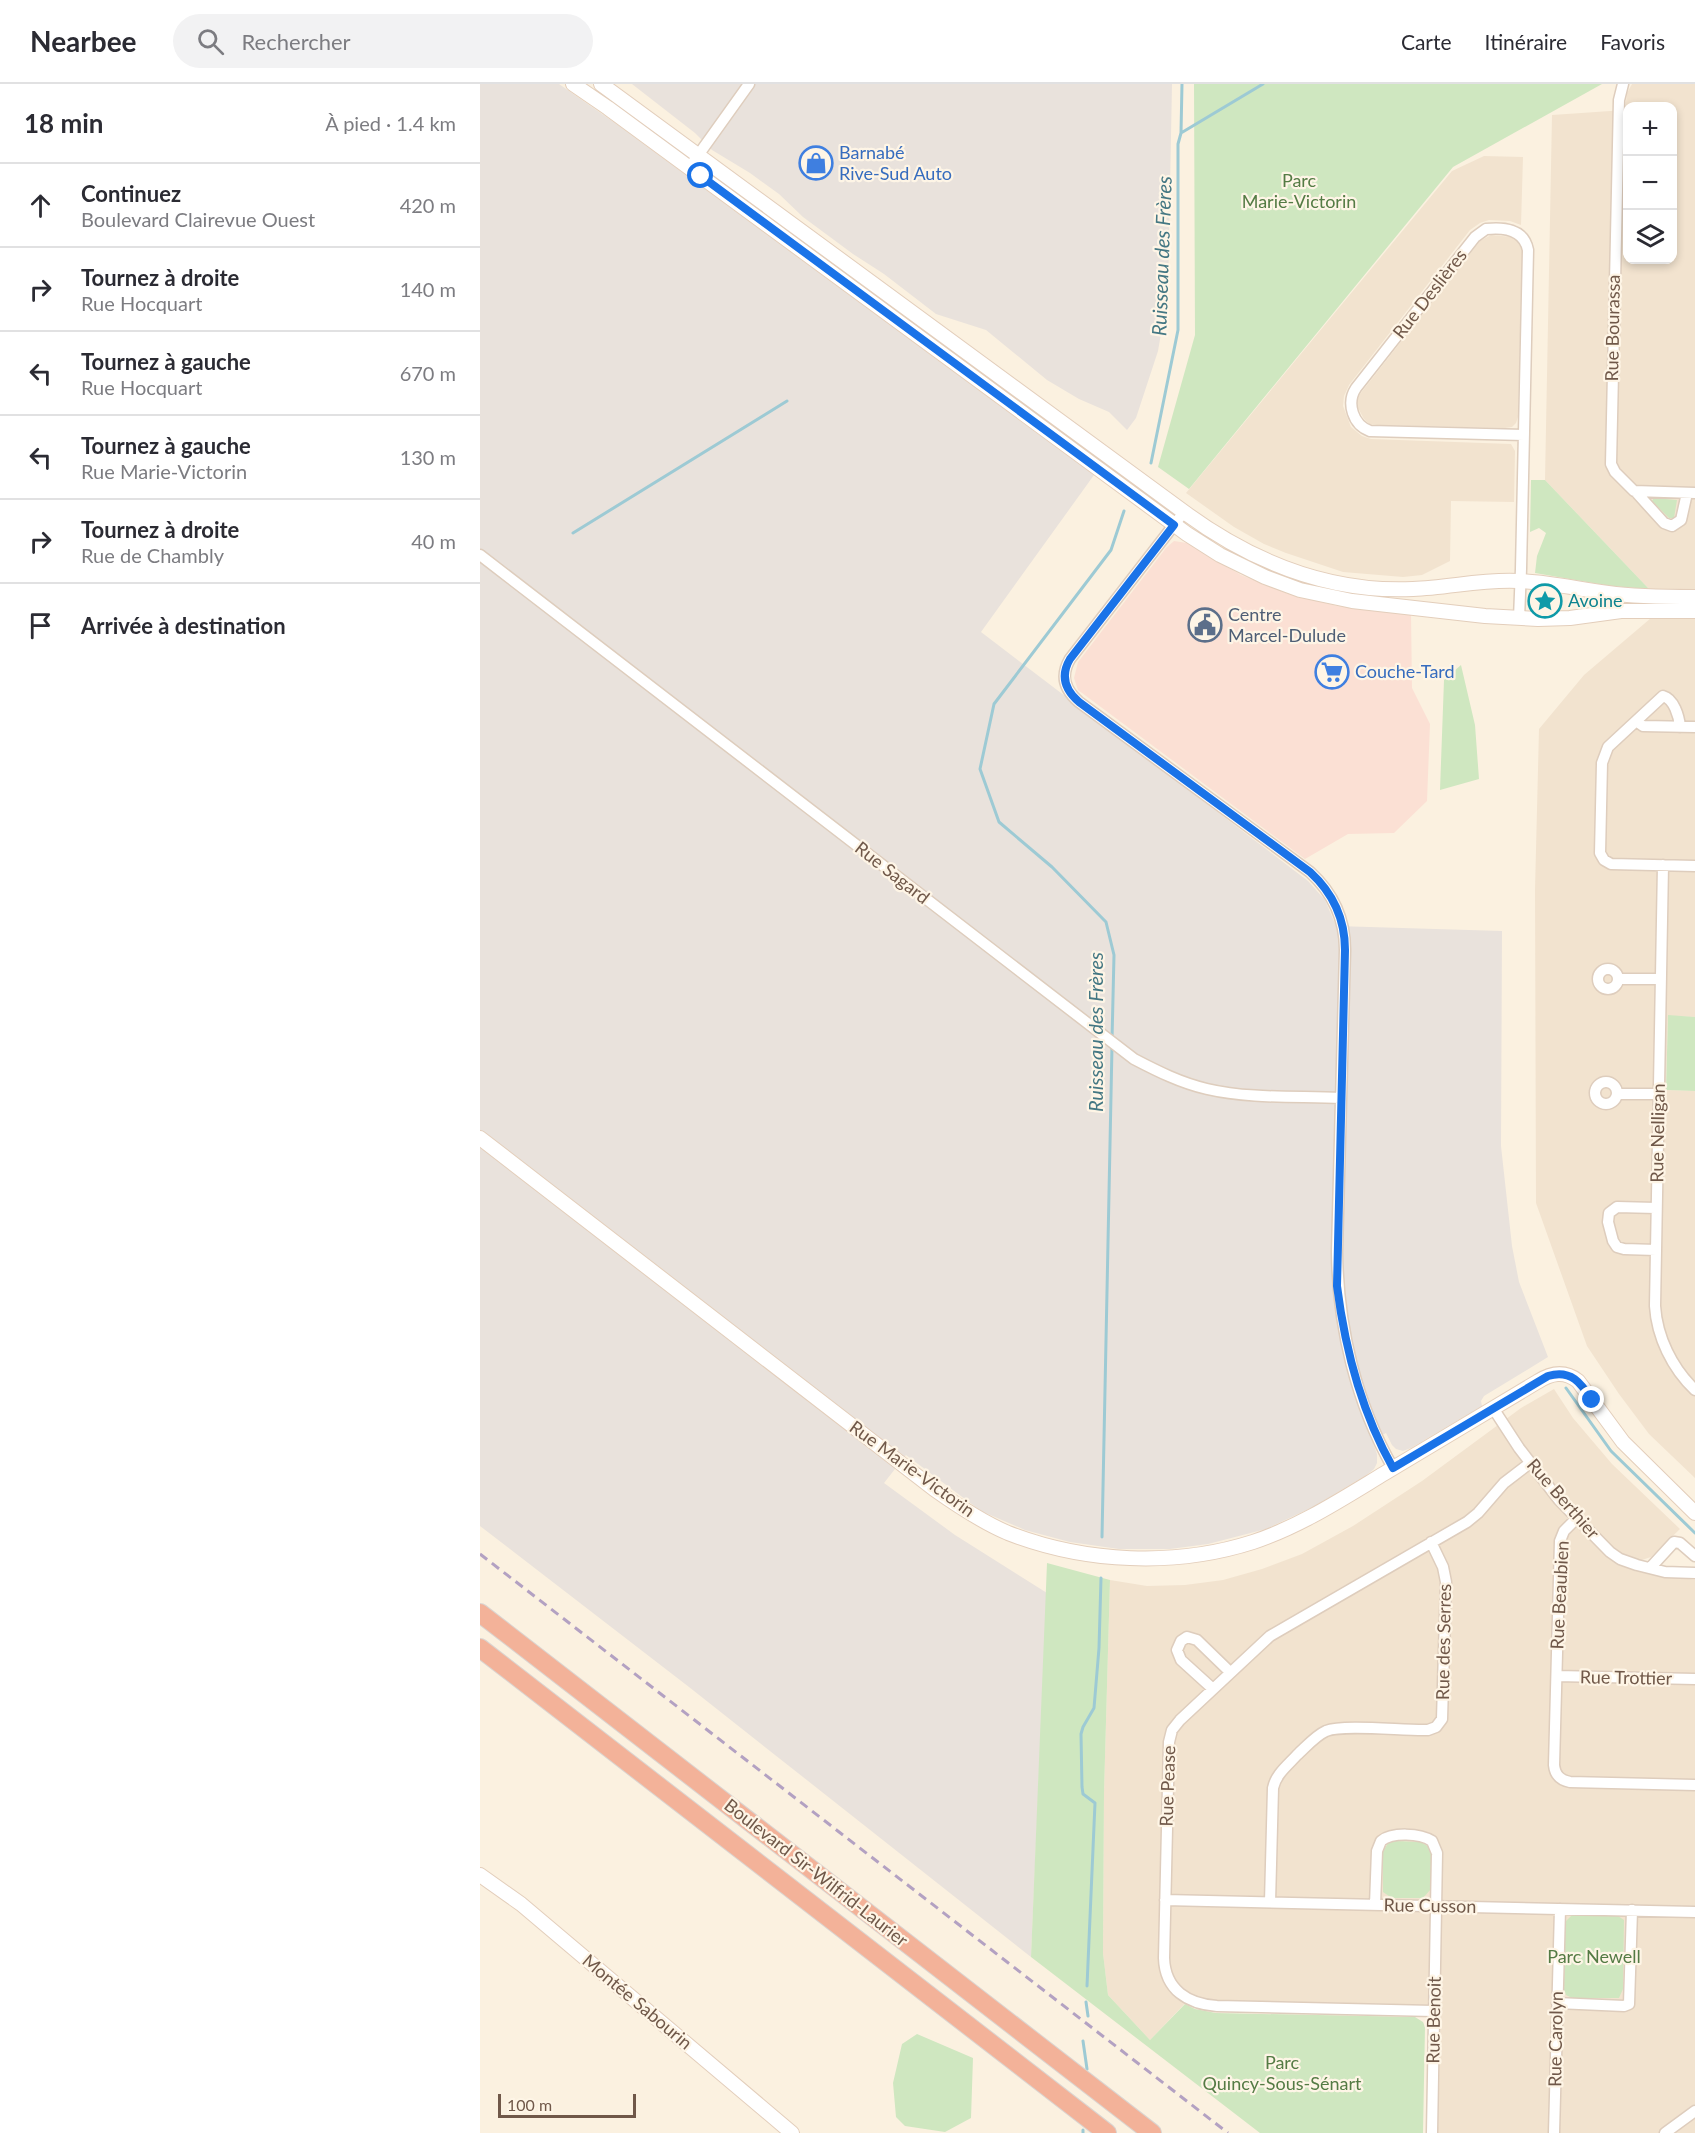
<!DOCTYPE html>
<html lang="fr">
<head>
<meta charset="utf-8">
<style>
	:root { --surface:#fff; --page:#f2f2f3; --text:#2b2b33; --muted:#7c7c81; --line:#e1e1e2 }
	body { margin:0; font-family:Lato,sans-serif; background:var(--page); color:var(--text) }
	.controls { position:absolute; right:18px; top:18px; display:grid; overflow:hidden; border-radius:12px; box-shadow:0 3px 9px #0003 }
	.controls button { width:54px; height:54px; display:grid; place-items:center; padding:0; border:0; border-bottom:2px solid var(--line); background:var(--surface); color:var(--text); font:30px sans-serif }
	.scale { position:absolute; left:18px; bottom:15px; width:138px; box-sizing:border-box; padding-left:6px; border:3px solid #705849; border-top:0; font-size:16px; line-height:21px; white-space:nowrap; color:#705849; -webkit-text-stroke:4px #fef5e6; paint-order:stroke }
	.stop { position:absolute; width:18px; height:18px; margin:-14px; border:4px solid #1a73e8; border-radius:50%; background:#fff }
	.stop.end { background:#1a73e8; border-color:#fff; box-shadow:0 2px 6px #0008 }
	.list { margin:0; padding:0; list-style:none }
	h2 { display:flex; justify-content:space-between; align-items:center; height:78px; margin:0; padding:0 24px; font-size:26px }
	h2 small { font-size:20px; font-weight:400; color:var(--muted) }
	.list li { display:grid; grid-template-columns:39px 1fr auto; gap:18px; align-items:center; box-sizing:border-box; height:84px; padding:0 24px; border-top:2px solid var(--line) }
	.list b { display:block; font-size:22px; white-space:nowrap }
	.list p { margin:0; font-size:20px; white-space:nowrap; color:var(--muted) }
	.list em { font-size:20px; font-style:normal; color:var(--muted) }
	.icon { flex:none; width:33px; height:33px; fill:none; stroke:currentColor; stroke-width:2; stroke-linecap:round; stroke-linejoin:round }
	.map { position:relative; flex:none; width:1215px; height:2049px; overflow:hidden }
	header { display:flex; align-items:center; gap:36px; box-sizing:border-box; height:84px; padding:0 30px; background:var(--surface); border-bottom:2px solid var(--line) }
	header strong { font-size:28px }
	nav { display:flex; gap:33px; margin-inline-start:auto; font-size:21px }
	.search { width:420px; height:54px; background:var(--page); display:flex; align-items:center; gap:15px; box-sizing:border-box; padding:0 21px; border-radius:33px; color:var(--muted); font-size:22px }
	main { display:flex }
	aside { flex:1; background:var(--surface) }
	.map>svg:first-child { display:block }
</style>
</head>
<body>
<header>
<strong>Nearbee</strong>
<div class="search"><svg class="icon" aria-label="search" viewBox="0 0 24 24"><circle cx="10" cy="10" r="6"/><path d="M15 15l6 6"/></svg>Rechercher</div>
<nav><a>Carte</a><a>Itinéraire</a><a>Favoris</a></nav>
</header>
<main>
<aside>
<h2>18 min<small>À pied · 1.4 km</small></h2>
<ul class="list">
<li><svg class="icon" aria-label="ahead" viewBox="0 0 24 24"><path d="M12 20V5M6 11l6-6 6 6"/></svg><div><b>Continuez</b><p>Boulevard Clairevue Ouest</p></div><em>420 m</em></li>
<li><svg class="icon" aria-label="right" viewBox="0 0 24 24"><path d="M7 20v-9h11M14 6l5 5-5 5"/></svg><div><b>Tournez à droite</b><p>Rue Hocquart</p></div><em>140 m</em></li>
<li><svg class="icon" aria-label="left" viewBox="0 0 24 24"><path d="M17 20v-9H6M10 6l-5 5 5 5"/></svg><div><b>Tournez à gauche</b><p>Rue Hocquart</p></div><em>670 m</em></li>
<li><svg class="icon" aria-label="left" viewBox="0 0 24 24"><path d="M17 20v-9H6M10 6l-5 5 5 5"/></svg><div><b>Tournez à gauche</b><p>Rue Marie-Victorin</p></div><em>130 m</em></li>
<li><svg class="icon" aria-label="right" viewBox="0 0 24 24"><path d="M7 20v-9h11M14 6l5 5-5 5"/></svg><div><b>Tournez à droite</b><p>Rue de Chambly</p></div><em>40 m</em></li>
<li><svg class="icon" aria-label="arrive" viewBox="0 0 24 24"><path d="M6 21V4h12l-3 4 3 4H6"/></svg><div><b>Arrivée à destination</b></div></li>
</ul>
</aside>
<div class="map">
<svg width="1215" height="2049" viewBox="0 0 1215 2049">
	<rect width="100%" height="100%" fill="#fbf1e0"/>
	<path fill="#f2e3cf" fill-rule="evenodd" d="M1152 0H1215V506L1169 505 1065 396 1072 31 1145 26 1147 9ZM1148 22H1192V176H1148Z
		M1004 72 1043 73 1041 141 1030 137 1009 136 1000 139 990 146 869 301 864 312 863 322 871 343 882 352 891 355 1031 360 1035 367 1034 418 971 417 970 477 942 491 923 493 863 488 806 469 784 460 754 443 706 409 972 87Z
		M1011 151 1032 153 1038 157 1042 167 1038 333 1036 339 1032 343 1025 344 897 341 889 340 884 335 878 324 877 317 880 310 1000 157Z
		M1171 534H1215V933L1188 932 1186 1006 1215 1007V1394L1169 1350 1139 1310 1107 1262 1056 1119 1055 806 1059 645 1104 591Z
		M1074 1305 1093 1334 1132 1380 1200 1445 1171 1473 1162 1476 1160 1488 1215 1496V2049H958L961 1921 730 1916 713 1911 670 1956 628 1911 623 1869 624 1709 630 1496 667 1502 705 1501 743 1496 782 1485 822 1470 873 1442 942 1397 1041 1324Z"/>
	<path fill="#fbe0d4" d="M694 457 707 459 761 491 806 509 857 522 931 530 932 604 950 640 947 717 914 749 868 750 825 775 598 606 594 594 598 578 686 464Z"/>
	<path fill="#e9e2dc" d="M0 0H79L135 39 614 391 501 548 828 797 845 816 856 842 1022 847 1021 1062 1032 1162 1039 1198 1068 1273 1004 1312 1001 1317 1002 1322 931 1364 923 1367 916 1365 912 1361 906 1349 892 1356 897 1370V1379L894 1385 888 1390 833 1423 786 1445 728 1460 690 1465H639L590 1458 545 1446 501 1427 426 1371 404 1399 475 1451 567 1509 551 1873 209 1603 0 1442Z
		M152 0H692L688 209 678 267 656 334 647 346 629 328 599 315 567 296 506 246 456 230 404 190 373 170 323 133 299 110 270 89 232 66 215 49Z"/>
	<path fill="#cfe7c0" d="M714 0H1122L973 83 709 405 678 383 715 251Z
		M1051 396H1065L1169 505 1130 502 1055 489 1057 472 1066 449 1059 444 1050 448Z
		M1174 414 1197 416 1194 434H1189L1172 417Z
		M981 581 995 641 999 695 960 706 964 596Z
		M1188 931 1215 933V1007L1186 1006Z
		M567 1479 630 1496 624 1709 623 1869 628 1911 670 1956 705 1920 715 1925 736 1929 935 1933 943 1938 945 1943 943 2049H780L551 1873Z
		M915 1757 941 1758 949 1763 952 1769 951 1805 943 1814H912L903 1808V1768L908 1759Z
		M1092 1831 1138 1832 1144 1836 1143 1905 1139 1914H1092L1086 1911 1084 1906 1085 1838Z
		M437 1950 493 1974 491 2034 465 2048 425 2042 416 2033 413 1999 422 1960Z"/>
	<g fill="none" stroke-linecap="round" stroke-linejoin="round">
		<path stroke="#9dcad4" stroke-width="3" d="M701 49 783 0
			M671 379 698 246V60L701 49 702 0
			M93 449 307 317
			M632 956 634 871 626 838 572 783 519 738 500 685 514 620 631 466 644 427
			M1086 1304 1131 1367 1215 1449
			M622 1453 632 962
			M607 1902 615 1719 603 1710 602 1703 601 1650 603 1643 614 1624 619 1564 621 1494
			M606 1918 608 1932
			M603 1957 607 1985
			M603 2049V2046"/>
		<g stroke="#decdbd" stroke-width="13">
			<path id="street" d="M1143 0 1139 16 1131 380 1135 388 1154 407 1215 409
				M209 84 269 0
				M1155 407 1184 439 1192 442 1201 436 1207 409
				M704 428 590 575C580 592 585 606 599 618L830 788C853 809 865 835 865 866L857 1168C858 1243 876 1319 913 1384
				M0 471 654 975C677 987 701 999 727 1005 770 1015 817 1012 861 1014
				M1039 534 1041 485 1048 166C1044 145 1024 143 1006 145L995 153 876 304C866 319 873 341 890 347L1044 351
				M1156 637 1163 642 1215 643
				M1200 643C1199 632 1194 615 1183 612L1128 663 1122 679 1120 769 1124 776 1131 780 1215 782
				M1183 781 1175 1222C1177 1253 1192 1284 1215 1306
				M1118 895a10 10 0 1 1 20 0a10 10 0 1 1-20 0Z
				M1138 895H1181
				M1115 1009a11 11 0 1 1 22 0a11 11 0 1 1-22 0Z
				M1137 1010H1179
				M1176 1166 1144 1165 1137 1163 1133 1157 1128 1138 1129 1129 1137 1123 1176 1124
				M1013 1324 1039 1364 1079 1416 1130 1468 1140 1475 1157 1481 1185 1488 1215 1489
				M1096 1435 1084 1447 1080 1457 1074 1681C1075 1691 1080 1696 1090 1698L1215 1701
				M1171 1483 1194 1458 1200 1459 1215 1472
				M1077 1592 1215 1595
				M733 1605 701 1576 697 1566 701 1557 707 1553 717 1556 750 1588
				M685 1816 1215 1828
				M790 1818 793 1704C796 1690 807 1682 817 1671 826 1663 835 1652 846 1647 864 1640 925 1647 948 1646L956 1643 962 1635 966 1498 963 1483 951 1458
				M895 1821 897 1767 901 1757C912 1748 940 1749 952 1757L957 1769 952 2049
				M1077 1919 1144 1922 1149 1920 1152 1826
				M954 1927 737 1922C708 1920 685 1906 684 1874L689 1658 692 1646 700 1636 790 1552 987 1438 998 1429 1024 1399 1050 1379
				M1074 2049 1080 1825
				M1185 2049 1215 2027"/>
		</g>
		<g stroke="#e3cebb" stroke-width="16">
			<path id="secondary" d="M93 0 128 24 707 450 740 471 785 493 820 506 872 517 1005 532 1058 535 1090 534 1141 527H1215
				M121 0 704 428C771 477 848 509 933 505 968 504 1002 495 1038 497 1069 498 1098 505 1128 509 1157 513 1186 513 1215 513
				M0 1054 454 1405C478 1422 502 1438 528 1449 605 1479 695 1483 773 1458 821 1442 862 1415 905 1389 956 1359 1006 1328 1057 1298 1071 1289 1084 1286 1098 1297L1143 1358 1215 1429
				M0 1791 41 1820 312 2049"/>
		</g>
		<g stroke="#dad4d0" stroke-width="20">
			<path id="highway" d="M0 1529 672 2049
				M0 1564 627 2049"/>
		</g>
		<use href="#street" stroke="#fff" stroke-width="10"/>
		<use href="#secondary" stroke="#fff" stroke-width="14"/>
		<use href="#highway" stroke="#f3b299" stroke-width="18"/>
		<path stroke="#b3a1c2" stroke-width="3" stroke-dasharray="9 6" stroke-linecap="butt" d="M0 1470 748 2049"/>
	</g>
	<g fill="none" stroke-linecap="round" stroke-linejoin="round">
		<path stroke="#1a73e8" stroke-width="8" d="M221 92 694 441 590 575C580 592 585 606 599 618L830 788C853 809 865 835 865 866L857 1202C865 1265 882 1329 913 1384L1068 1292C1091 1285 1101 1299 1112 1316"/>
	</g>
	<defs>
		<g id="shop-ring" transform="scale(1.725)"><circle r="9.5" fill="#fef5e6" stroke="#3f7fe0" stroke-width="1.5"/><path d="M-5-2.5h2.3a2.7 3.5 0 0 1 5.4 0H5L5.5 6h-11ZM-1.5-2.5h3a1.5 2.3 0 0 0-3 0Z" fill="#3f7fe0"/></g>
		<g id="sight-ring" transform="scale(1.725)"><circle r="9.5" fill="#fef5e6" stroke="#0f9aa8" stroke-width="1.5"/><path d="M0-6L1.8-2.2L6-1.7L2.9 1.2L3.7 5.4L0 3.3L-3.7 5.4L-2.9 1.2L-6-1.7L-1.8-2.2Z" fill="#0f9aa8"/></g>
		<g id="civic-ring" transform="scale(1.725)"><circle r="9.5" fill="#fef5e6" stroke="#5c6f8a" stroke-width="1.5"/><path d="M-.6-6.5H3V-4.5H.6V-3L4-1V1h2V6H-6V1h2V-1L-.6-3ZM-1.2 2.5V6h2.4V2.5Z" fill="#5c6f8a"/></g>
		<g id="supermarket-ring" transform="scale(1.725)"><circle r="9.5" fill="#fef5e6" stroke="#3f7fe0" stroke-width="1.5"/><path d="M-6-5.5h2.5l.6 2H6L4.5 2H-2.5L-4.4-4H-6ZM-1.5 3.2a1.3 1.3 0 1 0 .1 0ZM3 3.2a1.3 1.3 0 1 0 .1 0Z" fill="#3f7fe0"/></g>
	</defs>
	<g fill-rule="evenodd">
		<use href="#shop-ring" x="336" y="79"/>
		<use href="#sight-ring" x="1065" y="517"/>
		<use href="#civic-ring" x="725" y="541"/>
		<use href="#supermarket-ring" x="852" y="588"/>
	</g>
	<g text-anchor="middle" stroke-width="4.5" stroke-linejoin="round" paint-order="stroke">
		<g font-size="18" fill="#366cbe" stroke="#fef5e6" text-anchor="start">
			<text x="359" y="75">Barnabé<tspan x="359" dy="21">Rive-Sud Auto</tspan></text>
			<text x="875" y="594">Couche-Tard</text>
		</g>
		<g font-size="18" fill="#547b44" stroke="#fef5e6">
			<text x="819" y="103">Parc<tspan x="819" dy="21">Marie-Victorin</tspan></text>
			<text x="1114" y="1879">Parc Newell</text>
			<text x="802" y="1985">Parc<tspan x="802" dy="21">Quincy-Sous-Sénart</tspan></text>
		</g>
		<g font-size="18" fill="#705849" stroke="#fef5e6">
			<text transform="translate(950 210) rotate(-52)" y="6">Rue Deslières</text>
			<text transform="translate(1133 244) rotate(-89)" y="6">Rue Bourassa</text>
			<text transform="translate(412 789) rotate(38)" y="6">Rue Sagard</text>
			<text transform="translate(1178 1049) rotate(-89)" y="6">Rue Nelligan</text>
			<text transform="translate(432 1385) rotate(36)" y="6">Rue Marie-Victorin</text>
			<text transform="translate(1083 1415) rotate(49)" y="6">Rue Berthier</text>
			<text transform="translate(1080 1511) rotate(-87)" y="6">Rue Beaubien</text>
			<text transform="translate(964 1558) rotate(-89)" y="6">Rue des Serres</text>
			<text transform="translate(1146 1594) rotate(1)" y="6">Rue Trottier</text>
			<text transform="translate(688 1702) rotate(-88)" y="6">Rue Pease</text>
			<text transform="translate(336 1789) rotate(38)" y="6">Boulevard Sir-Wilfrid-Laurier</text>
			<text transform="translate(950 1822) rotate(1)" y="6">Rue Cusson</text>
			<text transform="translate(157 1918) rotate(40)" y="6">Montée Sabourin</text>
			<text transform="translate(954 1936) rotate(-89)" y="6">Rue Benoit</text>
			<text transform="translate(1076 1955) rotate(-89)" y="6">Rue Carolyn</text>
		</g>
		<g font-size="18" fill="#0d838f" stroke="#fef5e6" text-anchor="start">
			<text x="1088" y="523">Avoine</text>
		</g>
		<g font-size="18" fill="#4e5e75" stroke="#fef5e6" text-anchor="start">
			<text x="748" y="537">Centre<tspan x="748" dy="21">Marcel-Dulude</tspan></text>
		</g>
		<g font-size="20" font-style="italic" fill="#447783" stroke="#fef5e6">
			<text transform="translate(682 172) rotate(-88)" y="7">Ruisseau des Frères</text>
			<text transform="translate(616 948) rotate(-90)" y="7">Ruisseau des Frères</text>
		</g>
	</g>
</svg>
<div class="controls">
<button>+</button>
<button>−</button>
<button><svg class="icon" aria-label="layers" viewBox="0 0 24 24"><path d="M12 4l9 5-9 5-9-5zM3 14l9 5 9-5"/></svg></button>
</div>
<div class="scale">100 m</div>
<div class="stop" style="left:221px;top:92px"></div>
<div class="stop end" style="left:1112px;top:1316px"></div>
</div>
</main>
</body>
</html>
